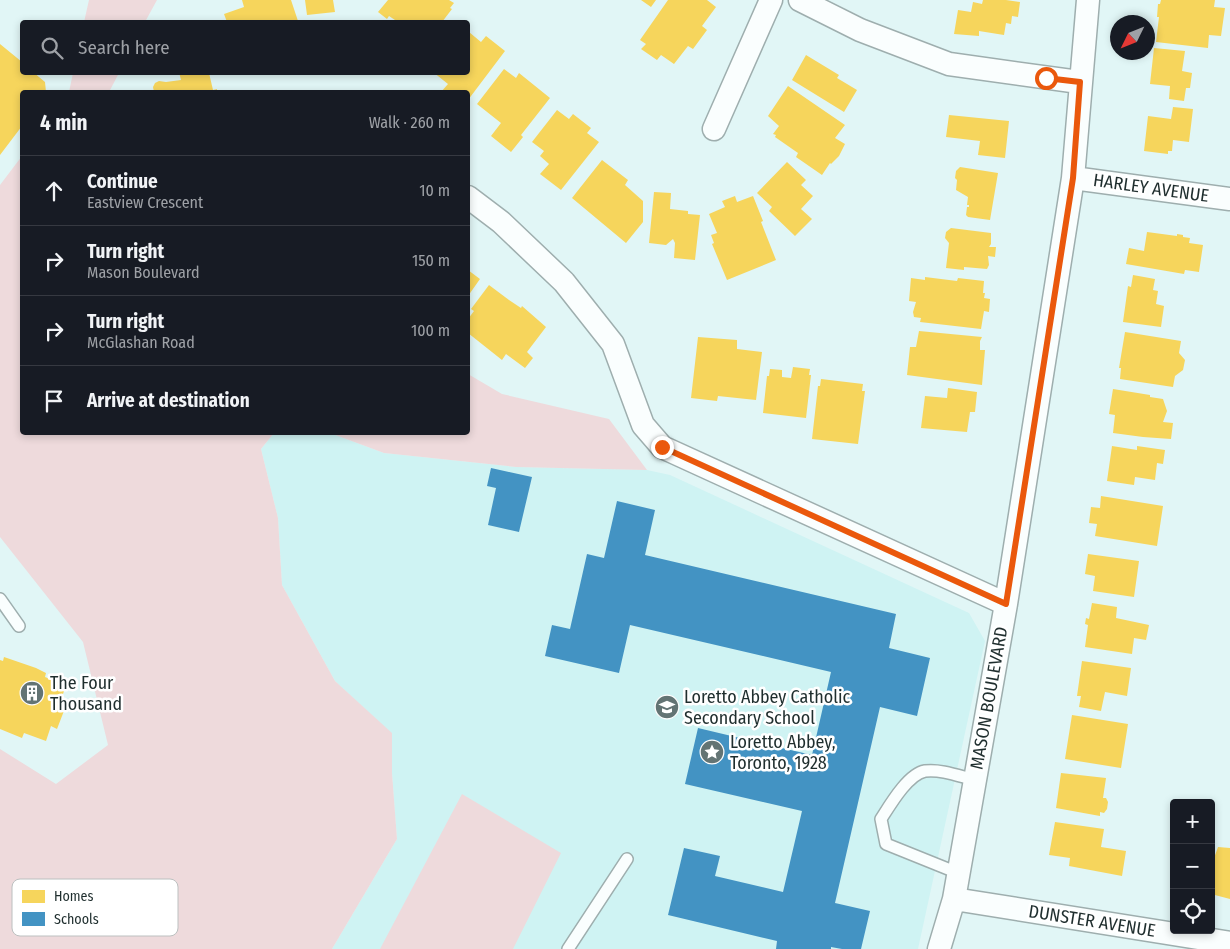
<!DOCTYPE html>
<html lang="en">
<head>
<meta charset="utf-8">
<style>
	:root { --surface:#171b24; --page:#242831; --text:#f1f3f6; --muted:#9ea1a6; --line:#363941 }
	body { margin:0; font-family:"Fira Sans Condensed",sans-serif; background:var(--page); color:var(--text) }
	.controls { position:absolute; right:15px; bottom:15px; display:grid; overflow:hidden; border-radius:5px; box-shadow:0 2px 8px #0003 }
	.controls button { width:45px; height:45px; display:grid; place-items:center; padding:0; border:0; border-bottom:1px solid var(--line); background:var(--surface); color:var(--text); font:25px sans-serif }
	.compass { position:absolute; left:1110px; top:15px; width:45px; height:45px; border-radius:50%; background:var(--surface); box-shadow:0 2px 8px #0003; rotate:227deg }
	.stop { position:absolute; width:15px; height:15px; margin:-11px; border:4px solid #ea580c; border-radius:50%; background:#fff }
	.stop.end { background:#ea580c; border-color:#fff; box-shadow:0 1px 5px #0008 }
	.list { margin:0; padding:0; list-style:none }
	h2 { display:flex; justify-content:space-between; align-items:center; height:65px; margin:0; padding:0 20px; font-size:21px }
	h2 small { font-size:16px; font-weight:400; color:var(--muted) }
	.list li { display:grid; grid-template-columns:32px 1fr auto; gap:15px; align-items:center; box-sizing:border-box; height:70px; padding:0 20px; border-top:1px solid var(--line) }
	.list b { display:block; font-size:19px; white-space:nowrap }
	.list p { margin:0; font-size:16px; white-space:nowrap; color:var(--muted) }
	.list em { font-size:16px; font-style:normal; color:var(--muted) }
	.icon { flex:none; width:28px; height:28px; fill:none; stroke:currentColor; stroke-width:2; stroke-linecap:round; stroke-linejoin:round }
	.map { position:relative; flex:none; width:1230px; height:949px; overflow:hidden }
	.search { position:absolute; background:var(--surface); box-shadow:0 2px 8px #0003; left:20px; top:20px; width:450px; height:55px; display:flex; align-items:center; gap:12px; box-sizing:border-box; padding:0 18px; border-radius:5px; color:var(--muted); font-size:19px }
	.panel { position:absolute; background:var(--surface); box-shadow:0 2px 8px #0003; left:20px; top:90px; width:450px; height:345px; border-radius:5px }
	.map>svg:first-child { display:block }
</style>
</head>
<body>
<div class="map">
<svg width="1230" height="949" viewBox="0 0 1230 949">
	<rect width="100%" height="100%" fill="#e1f6f6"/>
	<path fill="#cff3f3" d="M274 433H330L384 453 516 467 647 470 670 475 969 613 985 641 918 949H332L397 839 392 773V734L335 681 282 585 278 518 261 449Z"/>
	<path fill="#eedadc" d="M89 0H157L145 22H84Z
		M73 73 74 72 119 73 109 92H69Z
		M22 156V432L274 433 261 449 278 518 282 585 335 681 392 733V773L397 839 332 949H0V749L56 784 108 745 83 642 0 537V185Z
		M468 374 502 394 609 419 647 470 516 467 384 453 330 433 468 432Z
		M462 794 561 853 513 949H380Z"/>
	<path fill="#f6d55c" d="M242 0H291L298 21 292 22H227L224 14 244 7Z
		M305 0H333L335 12 307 15Z
		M388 0H449L454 3 450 8 452 9 442 22H398L389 16 387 19 378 12Z
		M641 0H656L651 7Z
		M668 0H707L716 7 702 26 707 30 693 49 688 46 674 64 661 55 657 60 641 49 646 44 640 40Z
		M983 0H1006L1020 2 1018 17 1012 16 1011 24 1006 23 1004 35 979 31V36L954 34 958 10 971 12 973 2 982 4Z
		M1161 0H1215L1214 7 1225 8 1221 36 1209 35 1208 48 1156 42 1159 17H1157L1158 4H1160Z
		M469 32 481 42 486 36 505 51 468 100V92H441L448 84 433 72H468V35Z
		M0 44 22 62V72H33L45 82 46 92H22V126L0 155Z
		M1154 48 1185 51 1182 71 1192 73 1190 88H1186L1184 101 1169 99 1170 86 1150 84Z
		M806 55 839 75 837 78 857 90 844 112 792 80Z
		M504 69 516 78 519 73 550 98 521 135 523 137 511 152 491 136 501 123 477 104Z
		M179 72 209 73 213 90 217 89V92H154L153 87 155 83 159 81 166 82 181 80Z
		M788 86 845 125 835 138 845 144 839 156 831 164 830 163 822 175 796 157 798 153 775 137 776 135 773 134 779 126 768 116Z
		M1173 107 1193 109 1189 142 1173 140 1172 151H1168V154L1144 151 1148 116 1171 119Z
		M557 110 569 119 573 114 591 128 587 133 599 142 561 190 540 174 549 164 540 156 544 151 532 142Z
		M949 115 1009 121 1005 158 978 155 980 141 946 137Z
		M602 160 628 180 625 185 643 201V222L626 243 572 198Z
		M787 162 806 180 801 185 813 196 801 209 812 219 795 236 769 211 772 207 757 193Z
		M960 167 998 173 990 220 968 217 966 215 967 207H969V205H967L968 197 956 190 957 180 955 178 956 171Z
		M654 192 671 193 670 209 688 211V214L700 215 695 260 674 258 675 243 673 239 666 245 649 243Z
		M735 196 737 202 753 196 763 221 761 222 776 260 727 280 712 244 714 243 711 235 717 233 709 214 725 207 722 201Z
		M951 228 991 233V244L989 247H996L995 257 988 256 989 265 987 269 964 267V270L946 268 949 243 945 238 946 232Z
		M1147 232 1177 236V234L1183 235V237L1190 238 1189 243 1203 245 1199 272 1185 270 1184 274 1126 264 1129 248 1144 251Z
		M468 270 480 279 468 296Z
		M1133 275 1155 279 1153 290 1158 291 1156 304 1164 306 1161 327 1123 322 1128 286 1131 287Z
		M925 277 957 281 958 278 984 281 983 293H985L984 298 990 299 989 312 984 311 981 329 920 322 921 318 914 317 913 312 916 302 909 301 911 278 925 280Z
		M489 285 509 300 521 308 522 306 546 327 527 352 533 358 525 368 506 354 502 360 468 333V319L474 311 471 309Z
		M919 331 982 337 980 341V350H985L982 385 907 375 910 347H916Z
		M1125 332 1181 341 1179 353 1185 360 1183 370 1175 376 1173 387 1120 379 1121 368H1119Z
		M698 337 737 340V349L762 352 756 400 718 396 717 401 691 398Z
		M793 367 810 369 809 375H811L806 418 763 413 767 376H769L770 369 782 370V377L791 378Z
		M821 379 863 384 862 391H865L858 444 812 439 818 386H820Z
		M948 388 977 392 975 412H970L967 432 921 428 925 396 947 398Z
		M1113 389 1150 395V397L1163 399 1167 411 1163 422 1173 423 1171 439 1143 437 1113 433 1115 415 1109 414Z
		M1112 446 1137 450V446L1165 450 1163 464 1157 463 1155 480 1135 477 1134 485 1107 481Z
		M1101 496 1163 506 1157 546 1095 536 1097 524 1089 523 1091 507 1100 508Z
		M1088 554 1139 561 1134 597 1093 591 1095 576 1085 574Z
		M1092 603 1117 607 1116 618 1149 625 1146 640 1134 638 1132 654 1085 647 1088 625 1085 624 1086 618 1089 619Z
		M4 657 36 668 46 673 45 677 66 685 61 700 67 703 57 729 51 726 46 741 24 733 22 738 0 729V660L3 661Z
		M1082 661 1131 668 1127 696 1105 692 1101 711 1079 707 1081 696H1077Z
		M1072 715 1128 724 1121 768 1065 759Z
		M1061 773 1106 778 1103 798H1106L1108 802 1107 809 1104 813 1100 812V816L1056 808Z
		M1055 822 1104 829 1101 847 1126 851 1122 876 1069 866 1070 858 1049 855Z
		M1218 847 1230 848V899L1211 894 1213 882H1211V858H1214Z"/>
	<path fill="#4393c3" d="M491 468 532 477 519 532 488 525 496 488 487 486Z
		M617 501 655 510 645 555 896 614 889 648 930 658 917 716 880 707 835 903 870 911 861 949H842L831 947V949H776L777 941 668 915 684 848 720 856 715 876 783 892 802 811 685 784 698 728 812 755 831 672 630 625 619 673 545 656 552 625 570 629 587 554 604 558Z"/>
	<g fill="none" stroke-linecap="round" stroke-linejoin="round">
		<g stroke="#9eaeae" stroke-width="14">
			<path id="lane" d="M0 599 19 626
				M958 873 886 844 881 819C890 805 908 774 925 771 941 769 959 776 975 780
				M568 949 627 859"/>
		</g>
		<g stroke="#9eaeae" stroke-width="25">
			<path id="street" d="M800 0 860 30 949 64 1079 82
				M714 129 771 0
				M1073 178 1230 199
				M468 197 501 222 564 282 613 344 643 425 662 447 1006 604
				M954 899 1230 943
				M939 949 954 899 1006 604 1073 178 1088 0"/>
		</g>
		<use href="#lane" stroke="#fafefe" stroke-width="11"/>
		<use href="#street" stroke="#fafefe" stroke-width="22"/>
	</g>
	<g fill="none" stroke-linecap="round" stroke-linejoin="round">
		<path stroke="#ea580c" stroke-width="6" d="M662 447 1006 604 1073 178 1080 82 1046 78"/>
	</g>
	<defs>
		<g id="building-disc" transform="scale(1.25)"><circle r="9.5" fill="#637474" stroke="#fff"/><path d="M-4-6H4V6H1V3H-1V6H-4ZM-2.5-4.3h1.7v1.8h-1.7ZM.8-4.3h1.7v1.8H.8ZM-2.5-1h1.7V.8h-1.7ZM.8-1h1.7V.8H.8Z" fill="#fff"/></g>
		<g id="school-disc" transform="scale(1.25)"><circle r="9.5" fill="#637474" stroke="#fff"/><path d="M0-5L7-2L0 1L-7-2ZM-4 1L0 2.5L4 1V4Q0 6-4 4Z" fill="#fff"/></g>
		<g id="sight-disc" transform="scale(1.25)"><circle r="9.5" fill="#637474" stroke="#fff"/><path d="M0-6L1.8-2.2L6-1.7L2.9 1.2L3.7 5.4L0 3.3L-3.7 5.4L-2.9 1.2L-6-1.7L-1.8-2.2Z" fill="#fff"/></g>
	</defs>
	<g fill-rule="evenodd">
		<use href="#building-disc" x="32" y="693"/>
		<use href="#school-disc" x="667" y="707"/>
		<use href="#sight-disc" x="712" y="752"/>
	</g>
	<g text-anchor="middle" stroke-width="5" stroke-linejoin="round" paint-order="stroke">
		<g font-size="18" fill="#1f2e2e" stroke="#fff">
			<text transform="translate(1151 188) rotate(8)" y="6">HARLEY AVENUE</text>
			<text transform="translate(989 698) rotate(-80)" y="6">MASON BOULEVARD</text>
			<text transform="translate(1092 921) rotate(9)" y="6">DUNSTER AVENUE</text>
		</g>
		<g font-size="18" fill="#1f2e2e" stroke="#fff" text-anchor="start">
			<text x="50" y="689">The Four<tspan x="50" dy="21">Thousand</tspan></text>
			<text x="684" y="703">Loretto Abbey Catholic<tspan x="684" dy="21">Secondary School</tspan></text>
			<text x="730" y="748">Loretto Abbey,<tspan x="730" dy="21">Toronto, 1928</tspan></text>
		</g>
	</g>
	<rect x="12" y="879" width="166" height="57" rx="8" fill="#fff" stroke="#bcc0c0" stroke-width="1"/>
	<rect x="22" y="890" width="23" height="13" fill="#f6d55c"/>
	<rect x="22" y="912" width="23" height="14" fill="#4393c3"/>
	<g font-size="14" fill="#1f2e2e">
		<text x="54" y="901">Homes</text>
		<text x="54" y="924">Schools</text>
	</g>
</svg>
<div class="controls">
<button>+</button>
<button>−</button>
<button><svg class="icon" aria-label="locate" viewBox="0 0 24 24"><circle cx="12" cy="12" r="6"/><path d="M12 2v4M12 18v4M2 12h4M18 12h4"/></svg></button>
</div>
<svg class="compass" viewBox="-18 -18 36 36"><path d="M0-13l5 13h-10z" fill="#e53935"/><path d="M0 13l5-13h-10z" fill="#9ea1a6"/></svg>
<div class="stop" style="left:1046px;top:78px"></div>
<div class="stop end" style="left:662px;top:447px"></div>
<div class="search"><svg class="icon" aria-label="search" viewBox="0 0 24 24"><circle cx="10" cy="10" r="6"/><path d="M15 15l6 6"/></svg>Search here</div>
<section class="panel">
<h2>4 min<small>Walk · 260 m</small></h2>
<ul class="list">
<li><svg class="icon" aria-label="ahead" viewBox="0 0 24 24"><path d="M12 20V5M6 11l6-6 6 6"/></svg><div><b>Continue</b><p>Eastview Crescent</p></div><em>10 m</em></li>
<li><svg class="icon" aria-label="right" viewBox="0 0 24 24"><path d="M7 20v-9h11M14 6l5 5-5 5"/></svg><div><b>Turn right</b><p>Mason Boulevard</p></div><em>150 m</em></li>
<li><svg class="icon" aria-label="right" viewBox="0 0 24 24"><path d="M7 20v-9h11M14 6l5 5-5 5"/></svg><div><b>Turn right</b><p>McGlashan Road</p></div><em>100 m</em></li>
<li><svg class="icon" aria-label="arrive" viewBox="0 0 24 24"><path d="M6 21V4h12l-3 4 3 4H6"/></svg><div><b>Arrive at destination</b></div></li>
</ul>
</section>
</div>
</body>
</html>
